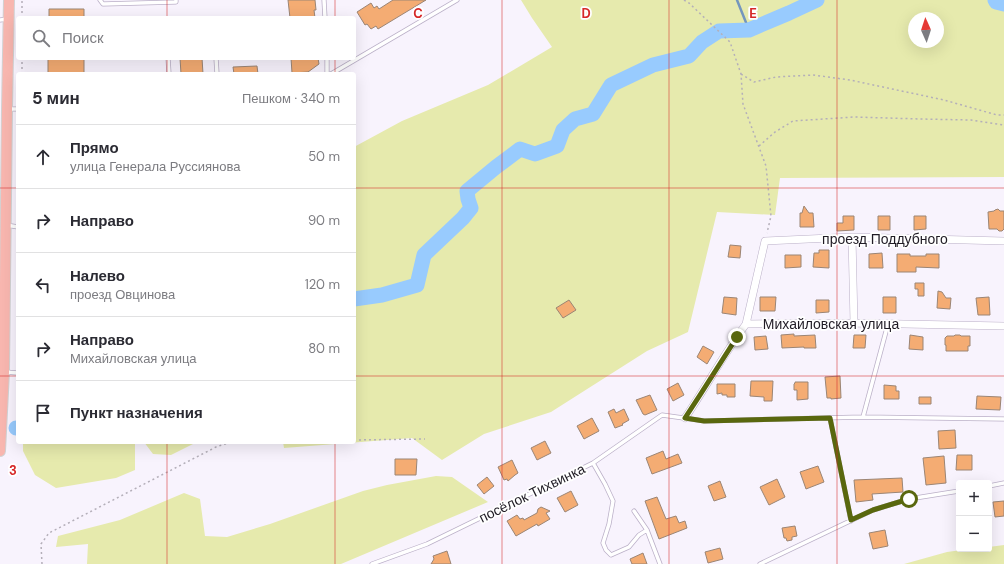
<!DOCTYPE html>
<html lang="ru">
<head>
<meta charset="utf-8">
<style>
	:root { --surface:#fff; --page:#f2f2f3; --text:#2b2b33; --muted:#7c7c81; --line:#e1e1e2 }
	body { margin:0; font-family:"DM Sans",sans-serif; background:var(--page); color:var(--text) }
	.controls { position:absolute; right:12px; bottom:12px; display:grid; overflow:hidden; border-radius:4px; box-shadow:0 4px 16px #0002 }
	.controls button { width:36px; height:36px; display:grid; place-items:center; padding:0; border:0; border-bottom:1px solid var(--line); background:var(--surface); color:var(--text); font:20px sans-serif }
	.compass { position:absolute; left:908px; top:12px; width:36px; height:36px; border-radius:50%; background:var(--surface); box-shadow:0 4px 16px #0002; rotate:357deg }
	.stop { position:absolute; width:12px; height:12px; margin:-9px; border:3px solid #59670e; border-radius:50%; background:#fff }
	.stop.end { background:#59670e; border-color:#fff; box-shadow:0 1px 4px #0008 }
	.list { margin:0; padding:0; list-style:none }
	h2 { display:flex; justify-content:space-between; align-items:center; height:52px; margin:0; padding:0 16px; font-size:17px }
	h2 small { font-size:13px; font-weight:400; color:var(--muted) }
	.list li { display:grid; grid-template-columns:26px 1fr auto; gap:12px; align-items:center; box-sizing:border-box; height:64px; padding:0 16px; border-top:1px solid var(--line) }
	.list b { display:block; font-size:15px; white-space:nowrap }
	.list p { margin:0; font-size:13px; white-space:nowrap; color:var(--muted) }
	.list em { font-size:13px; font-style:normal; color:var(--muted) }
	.icon { flex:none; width:22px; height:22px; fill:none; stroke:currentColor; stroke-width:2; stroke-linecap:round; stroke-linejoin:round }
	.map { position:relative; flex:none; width:1004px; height:564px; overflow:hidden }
	.search { position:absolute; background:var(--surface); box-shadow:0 4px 16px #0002; left:16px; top:16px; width:340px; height:44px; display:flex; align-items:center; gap:10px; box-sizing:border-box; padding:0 14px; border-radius:4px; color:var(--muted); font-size:15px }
	.panel { position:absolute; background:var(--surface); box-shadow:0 4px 16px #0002; left:16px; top:72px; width:340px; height:372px; border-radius:4px }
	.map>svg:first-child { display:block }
</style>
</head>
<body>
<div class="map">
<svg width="1004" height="564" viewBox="0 0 1004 564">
	<rect width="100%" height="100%" fill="#f8f3fd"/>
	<path fill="#e6eaad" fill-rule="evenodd" d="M521 0H1004V177L780 178 775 215 717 212 688 332 647 351 551 412 484 434 442 460 412 438 284 448 283 442H354V147L402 121 488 85 552 47 532 18ZM914 18H938V42H914Z
		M23 442H135V470L116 478 56 488 35 475 23 451Z
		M144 442H197L171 455 153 454Z
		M436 476 452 477 488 502 341 564H87L88 544 56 547 58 536 120 520 184 493 200 499 205 536 227 537 270 524 363 491 387 485Z
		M1004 545V564H904L947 552 969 549H989V547Z"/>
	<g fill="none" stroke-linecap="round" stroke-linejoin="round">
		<path stroke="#7496bd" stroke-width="2.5" d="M737 0 749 30"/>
		<path stroke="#98cbfe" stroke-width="15" d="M995 0 996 2 1004 4
			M354 299 382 295 417 285 424 255 463 218 471 208 468 199 467 191 496 167 520 149 535 154 557 146 563 130 575 119 593 114 611 85 653 65 689 56 702 42 719 31 749 30 789 13 817 0
			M16 428H18"/>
	</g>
	<path fill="#f4ac73" stroke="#9b8575" d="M288 0H315L316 10H314L315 18H290Z
		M393 0H426L378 29 376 26 371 29 367 24 365 25 357 12 371 3 374 8 377 6 379 9Z
		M49 9H84V18H49Z
		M48 58H84V74H48Z
		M180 58H202L203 74H181Z
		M291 58H318L319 64 308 72 292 73Z
		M257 66 258 74H234L233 67Z
		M804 206 809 213H813L814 227H800V213H802Z
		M998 209 1000 211H1004V229L1002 231H999L997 229H989L988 212 994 211 995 210Z
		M843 216H854V230L837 231V223H843Z
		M878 216H890V230H878Z
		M914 216H926V229L914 230Z
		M730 245 741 246 740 258 728 257Z
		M819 250H829V268L813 267 814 253H819Z
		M882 253 883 268H869V254Z
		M897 254H910V256H926V254H939V268L916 267V272H897Z
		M785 255H801V267L785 268Z
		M915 283H924V296H918V289H915Z
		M938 291 942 292 946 298H951L950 309 937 308Z
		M724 297 737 298 736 315 722 313Z
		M760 297H776L775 311H760Z
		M883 297H896V313H883Z
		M989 297 990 315H978L976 298Z
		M569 300 576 310 563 318 556 308Z
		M816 300H829V312L816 313Z
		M794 334V336L815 335 816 348H804V347L782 348 781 335Z
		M854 335H866L865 348H853Z
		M910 335 923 337V350L909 349Z
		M955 335H960L961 336H970V346H968V351H946V345H945V338L947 336H954Z
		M766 336 768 349 755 350 754 337Z
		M703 346 714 352 707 364 697 357Z
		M840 376 841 398 831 399V398H827L825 377Z
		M751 381H773L772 401H764V397L750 396Z
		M795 382H808V399L797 400V390H794V384L795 383Z
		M678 383 684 395 673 401 667 389Z
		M717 384H735V397H727V395H722V393L717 394Z
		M884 385 896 386V391H899V399H884Z
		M650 395 657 410 645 415 643 414 636 400Z
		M977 396 1001 397 1000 410 976 409Z
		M919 397H931V404H919Z
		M614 409 616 413 624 409 629 420 622 424 623 425 615 428 608 412Z
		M592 418 599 431 584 439 577 426Z
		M955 430 956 448 939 449 938 431Z
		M545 441 551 453 537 460 531 448Z
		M663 451 666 459 678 454 682 463 652 474 646 458Z
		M957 455H972V470H956Z
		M944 456 946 483 926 485 923 458Z
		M395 459H417L416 475H395Z
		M512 460 518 473 515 475 508 481 507 479 504 480 498 467Z
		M818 466 824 482 806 489 800 472Z
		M487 477 494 486 484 494 477 485Z
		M902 478 903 492 872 494 873 500 856 502 854 480Z
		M777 479 785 497 769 505 760 487Z
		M720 481 726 497 714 501 708 486Z
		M571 491 578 505 565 512 557 498Z
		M657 497 666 519 676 516 679 523 685 521 687 528 659 539 645 501Z
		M1004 501V516L995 517 993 502Z
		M541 507 550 511 546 513 550 519 538 526 537 524 516 536 507 521 517 515 520 519 523 518 524 520 537 513 538 509Z
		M795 526 797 536 792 537V540L787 541 786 538H784L782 528Z
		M885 530 888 546 873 549 869 533Z
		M720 548 723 559 708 563 705 552Z
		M447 551 451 564H431L434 559 433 556Z
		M643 553 647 564H632L630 559Z"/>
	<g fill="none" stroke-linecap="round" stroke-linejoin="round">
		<g stroke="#bbb0c8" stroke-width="5">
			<path id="lane" d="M100 0 103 4 176 2V0
				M324 0 325 18
				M0 20 8 19
				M168 58 169 74
				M216 58 217 74
				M327 58V74
				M331 74 457 0
				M8 109H18
				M6 225 18 227
				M5 372 18 373
				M863 417 1004 419
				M830 418 851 521
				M593 463 605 484 613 501 609 524 603 543 606 550 611 555 629 547 639 535 647 530 660 564
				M989 486 1004 483
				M634 511 647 530
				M372 564 427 544 593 463 662 415 705 421 863 417 888 324
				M760 564 873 510 909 499 959 491"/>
		</g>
		<g stroke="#bbb0c8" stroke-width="8">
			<path id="street" d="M852 237 854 323
				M746 324 765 241 852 237 1004 241
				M685 418C706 387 724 354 746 324L854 323 1004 326"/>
		</g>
		<g stroke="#d2d2d3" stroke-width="12">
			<path id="primary" d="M0 451 4 372 7 109 9 0"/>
		</g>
		<path stroke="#b4afb9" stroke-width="1.5" stroke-dasharray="2 3" stroke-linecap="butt" d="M684 0 689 3 730 42 741 74 743 104 766 166 771 216 767 233
			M22 18V0
			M22 74V58
			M741 74 754 82 776 77 813 75 850 80 944 100 997 115H1004
			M759 146 775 132 793 121 854 117 921 119 971 120 1004 125
			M354 440 425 439
			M42 564 41 544 49 533 216 447 231 442"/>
		<use href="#lane" stroke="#fff" stroke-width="3.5"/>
		<use href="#street" stroke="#fff" stroke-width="7"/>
		<use href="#primary" stroke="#f8b6af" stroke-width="10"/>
	</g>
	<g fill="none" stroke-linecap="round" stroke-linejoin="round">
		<path stroke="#59670e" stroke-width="5" d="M737 337 700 395 685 418 704 421 830 418 851 520 873 510 909 499"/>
	</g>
	<path fill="none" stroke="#d62828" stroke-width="1" stroke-opacity="0.55" d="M167 0V18M335 0V18M502 0V564M669 0V564M837 0V564M167 58V74M335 58V74M0 188H18M354 188H1004M0 376H18M354 376H1004M167 442V564M335 442V564"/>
	<g text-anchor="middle" stroke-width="3.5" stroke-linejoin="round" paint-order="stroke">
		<g font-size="14" fill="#201c25" stroke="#fff">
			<text x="885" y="244">проезд Поддубного</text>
			<text x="831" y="329">Михайловская улица</text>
			<text transform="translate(532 493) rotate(-26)" y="5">посёлок Тихвинка</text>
		</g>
	</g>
	<g font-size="13" text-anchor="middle" font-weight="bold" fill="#d62828" stroke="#fff" stroke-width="3.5" stroke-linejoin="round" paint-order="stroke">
		<text x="418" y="18">C</text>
		<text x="586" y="18">D</text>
		<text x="753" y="18">E</text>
		<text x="13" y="475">3</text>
	</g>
</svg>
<div class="controls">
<button>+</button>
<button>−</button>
</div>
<svg class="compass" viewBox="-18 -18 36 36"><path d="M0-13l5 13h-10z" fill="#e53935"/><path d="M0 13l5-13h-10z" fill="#7c7c81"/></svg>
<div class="stop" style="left:909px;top:499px"></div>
<div class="stop end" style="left:737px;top:337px"></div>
<div class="search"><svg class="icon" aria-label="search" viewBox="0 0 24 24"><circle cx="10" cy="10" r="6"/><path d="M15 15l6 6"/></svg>Поиск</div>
<section class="panel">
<h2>5 мин<small>Пешком · 340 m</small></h2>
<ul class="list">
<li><svg class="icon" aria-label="ahead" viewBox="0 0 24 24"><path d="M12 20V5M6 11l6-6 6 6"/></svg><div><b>Прямо</b><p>улица Генерала Руссиянова</p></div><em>50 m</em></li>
<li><svg class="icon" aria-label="right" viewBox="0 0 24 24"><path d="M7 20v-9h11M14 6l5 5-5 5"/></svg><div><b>Направо</b></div><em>90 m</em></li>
<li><svg class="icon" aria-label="left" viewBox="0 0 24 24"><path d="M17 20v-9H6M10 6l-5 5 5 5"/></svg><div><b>Налево</b><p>проезд Овцинова</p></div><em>120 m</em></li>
<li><svg class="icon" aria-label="right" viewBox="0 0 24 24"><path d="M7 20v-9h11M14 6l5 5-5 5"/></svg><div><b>Направо</b><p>Михайловская улица</p></div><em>80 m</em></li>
<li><svg class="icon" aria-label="arrive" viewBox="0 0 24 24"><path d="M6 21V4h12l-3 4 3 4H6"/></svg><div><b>Пункт назначения</b></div></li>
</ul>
</section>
</div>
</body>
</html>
